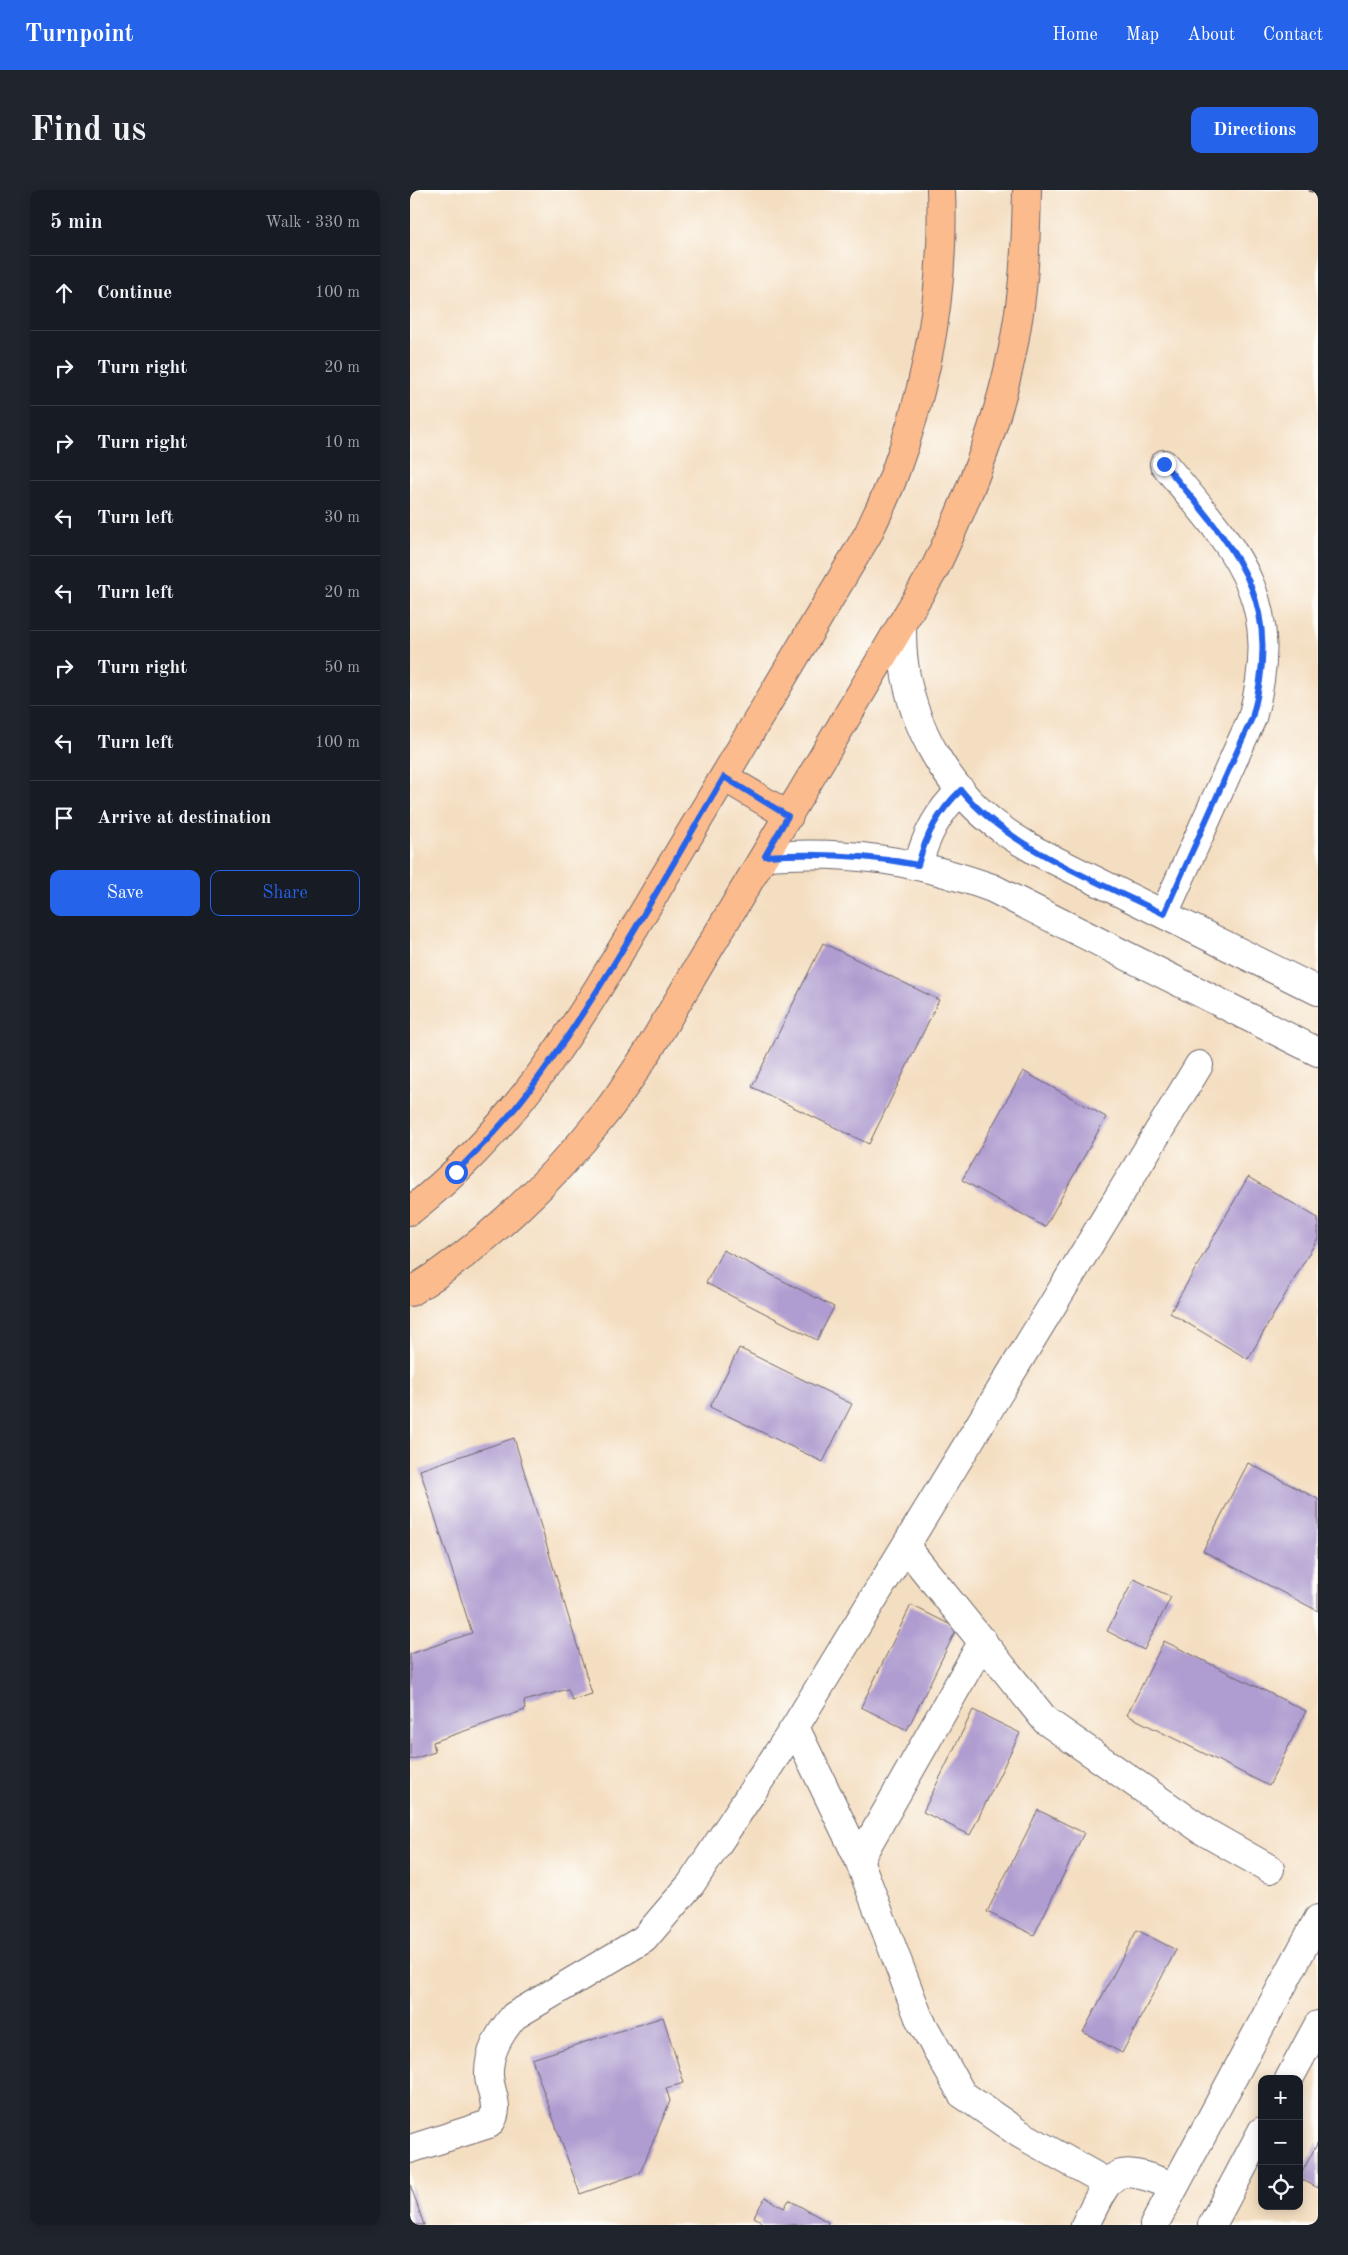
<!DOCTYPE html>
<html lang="en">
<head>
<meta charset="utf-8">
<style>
	:root { --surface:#171b24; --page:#20242c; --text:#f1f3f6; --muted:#9ea1a6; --line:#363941; --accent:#2563eb }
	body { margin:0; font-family:"Old Standard TT",serif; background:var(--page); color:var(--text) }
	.controls { position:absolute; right:15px; bottom:15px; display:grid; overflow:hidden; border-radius:10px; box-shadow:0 2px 12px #0003 }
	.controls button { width:45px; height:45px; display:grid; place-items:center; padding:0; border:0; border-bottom:1px solid var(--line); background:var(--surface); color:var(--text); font:25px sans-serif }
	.stop { position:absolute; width:15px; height:15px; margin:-11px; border:4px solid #2563eb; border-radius:50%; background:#fff }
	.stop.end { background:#2563eb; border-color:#fff; box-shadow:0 1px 5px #0008 }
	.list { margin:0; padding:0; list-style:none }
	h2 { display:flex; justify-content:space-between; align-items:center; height:65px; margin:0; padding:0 20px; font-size:21px }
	h2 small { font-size:16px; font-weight:400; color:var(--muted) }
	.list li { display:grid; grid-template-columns:32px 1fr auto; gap:15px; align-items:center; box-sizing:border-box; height:75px; padding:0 20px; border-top:1px solid var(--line) }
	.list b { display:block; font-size:19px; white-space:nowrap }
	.list em { font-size:16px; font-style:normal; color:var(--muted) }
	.actions { display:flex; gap:10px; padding:15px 20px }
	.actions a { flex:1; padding:11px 0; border:1px solid var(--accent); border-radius:10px; text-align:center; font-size:18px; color:var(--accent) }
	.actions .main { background:var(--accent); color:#fff }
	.icon { flex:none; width:28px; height:28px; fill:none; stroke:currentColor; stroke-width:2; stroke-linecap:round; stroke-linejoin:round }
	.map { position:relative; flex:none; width:908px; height:2035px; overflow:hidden; border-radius:10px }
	header { display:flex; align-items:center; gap:30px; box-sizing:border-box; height:70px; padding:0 25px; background:var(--accent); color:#fff }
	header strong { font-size:24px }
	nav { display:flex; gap:28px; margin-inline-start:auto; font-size:18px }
	.intro { display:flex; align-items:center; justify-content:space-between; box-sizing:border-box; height:120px; padding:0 30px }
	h1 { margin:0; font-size:35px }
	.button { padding:12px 22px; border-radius:10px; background:var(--accent); color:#fff; font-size:18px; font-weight:700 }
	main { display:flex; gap:30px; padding:0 30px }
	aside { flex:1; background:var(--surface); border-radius:10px; box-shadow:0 2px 12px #0003 }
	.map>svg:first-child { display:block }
</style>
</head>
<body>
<header>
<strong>Turnpoint</strong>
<nav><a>Home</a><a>Map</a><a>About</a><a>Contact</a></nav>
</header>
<div class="intro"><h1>Find us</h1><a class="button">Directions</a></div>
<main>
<aside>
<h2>5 min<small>Walk · 330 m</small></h2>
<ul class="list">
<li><svg class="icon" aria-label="ahead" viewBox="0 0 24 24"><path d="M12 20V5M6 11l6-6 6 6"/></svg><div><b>Continue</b></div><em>100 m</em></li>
<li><svg class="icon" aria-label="right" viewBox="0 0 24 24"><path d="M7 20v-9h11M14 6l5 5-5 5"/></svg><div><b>Turn right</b></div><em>20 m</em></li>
<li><svg class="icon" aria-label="right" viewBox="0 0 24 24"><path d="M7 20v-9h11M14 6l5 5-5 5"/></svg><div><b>Turn right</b></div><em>10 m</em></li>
<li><svg class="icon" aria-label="left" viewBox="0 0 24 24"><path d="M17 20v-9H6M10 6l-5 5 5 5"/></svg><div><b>Turn left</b></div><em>30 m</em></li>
<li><svg class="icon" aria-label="left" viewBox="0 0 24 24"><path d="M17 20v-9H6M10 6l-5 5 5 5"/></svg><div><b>Turn left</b></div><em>20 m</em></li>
<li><svg class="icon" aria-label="right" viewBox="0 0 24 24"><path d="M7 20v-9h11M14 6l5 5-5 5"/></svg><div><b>Turn right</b></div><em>50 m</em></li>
<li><svg class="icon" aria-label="left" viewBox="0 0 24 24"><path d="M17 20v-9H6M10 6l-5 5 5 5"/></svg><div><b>Turn left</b></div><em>100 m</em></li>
<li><svg class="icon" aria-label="arrive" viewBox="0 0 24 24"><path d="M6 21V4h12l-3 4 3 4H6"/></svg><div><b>Arrive at destination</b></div></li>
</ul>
<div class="actions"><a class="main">Save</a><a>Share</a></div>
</aside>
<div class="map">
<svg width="908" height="2035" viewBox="0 0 908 2035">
	<rect width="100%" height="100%" fill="#fdfcf7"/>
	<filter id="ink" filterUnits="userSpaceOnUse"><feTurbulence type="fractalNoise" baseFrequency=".02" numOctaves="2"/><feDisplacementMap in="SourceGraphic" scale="10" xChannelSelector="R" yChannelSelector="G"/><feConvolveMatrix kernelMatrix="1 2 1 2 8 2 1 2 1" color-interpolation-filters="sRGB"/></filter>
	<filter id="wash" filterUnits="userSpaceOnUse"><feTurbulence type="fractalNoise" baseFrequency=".0096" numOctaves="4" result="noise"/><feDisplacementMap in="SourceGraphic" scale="20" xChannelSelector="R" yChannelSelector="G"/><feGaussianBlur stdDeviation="1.12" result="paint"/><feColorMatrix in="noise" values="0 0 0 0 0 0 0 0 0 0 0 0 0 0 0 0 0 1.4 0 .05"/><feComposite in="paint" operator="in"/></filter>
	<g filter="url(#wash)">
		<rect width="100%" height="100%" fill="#f4dec1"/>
		<g id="blocks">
			<path fill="#af9cd0" d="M413 753 529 810 459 954 342 897Z
				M613 881 696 927 635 1037 552 990Z
				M838 987 908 1028V1048L838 1169 760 1123Z
				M313 1060 424 1117 407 1150 296 1093Z
				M329 1158 442 1214 413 1272 300 1217Z
				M104 1248 182 1504 162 1510 158 1499 114 1511 115 1520 23 1552 25 1562 0 1570V1464L62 1443 10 1280Z
				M838 1273 908 1309V1421L793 1361Z
				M724 1389 761 1407 734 1460 697 1441Z
				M501 1415 547 1438 497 1540 451 1517Z
				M754 1451 896 1521 859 1596 717 1525Z
				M563 1520 610 1543 560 1645 513 1622Z
				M628 1620 674 1643 624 1745 577 1722Z
				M727 1740 766 1760 712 1863 673 1842Z
				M253 1827 274 1893 256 1898 260 1911 230 1983 170 2004 122 1869Z
				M908 1952V1998L889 1988Z
				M0 1994 14 2035H0Z
				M355 2007 374 2018 379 2010 418 2032 417 2035H349L351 2031 344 2027Z"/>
		</g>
	</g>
	<g filter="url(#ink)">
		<use href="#blocks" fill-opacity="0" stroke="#6c646a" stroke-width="1"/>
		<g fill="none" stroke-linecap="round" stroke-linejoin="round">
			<g stroke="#6c646a" stroke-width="30">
				<path id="minor" d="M492 435C492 448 492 461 494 473 502 538 540 603 593 640 603 648 615 654 626 661L908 801
					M355 666C439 660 503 670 582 698L908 862
					M508 675C516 645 528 622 551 600
					M754 724 842 528C875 407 826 361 754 274
					M496 1357 636 1531 795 1642 860 1679
					M385 1537 449 1670 509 1828 552 1904 610 1944 698 1993
					M449 1670 573 1451
					M879 1889 908 1835
					M0 1959 79 1934C92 1920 80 1902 79 1886 78 1863 89 1844 104 1826L234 1749 281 1694 385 1537 789 875
					M675 2035C703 1978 703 1973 764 1996
					M744 2035 908 1729
					M802 2035 852 1941"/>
			</g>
			<g stroke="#6c646a" stroke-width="30">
				<path id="major" d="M314 587 379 626
					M0 1021C120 927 186 802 262 674 328 564 393 454 458 344 467 324 477 305 484 285 518 194 535 97 531 0
					M0 1102C72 1058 141 992 193 926 210 905 225 881 240 858L525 378C563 298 595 217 608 129 615 87 616 43 617 0"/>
			</g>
			<path stroke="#6c646a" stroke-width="3" stroke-dasharray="4 4" stroke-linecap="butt" d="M899 0 908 4"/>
			<use href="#minor" stroke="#fff" stroke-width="28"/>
			<use href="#major" stroke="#fbbb8d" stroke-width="28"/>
		</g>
	</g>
	<g fill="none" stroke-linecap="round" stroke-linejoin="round" filter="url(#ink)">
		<path stroke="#2563eb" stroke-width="6" d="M46 982C74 954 101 926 124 894 195 797 253 690 314 587L378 626 355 666C407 663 457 665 508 675 516 645 528 622 551 600 598 658 687 691 754 724L842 528C875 407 826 361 754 274"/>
	</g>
</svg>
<div class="controls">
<button>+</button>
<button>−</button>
<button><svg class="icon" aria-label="locate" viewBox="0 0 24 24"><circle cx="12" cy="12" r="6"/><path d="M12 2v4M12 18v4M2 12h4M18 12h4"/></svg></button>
</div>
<div class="stop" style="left:46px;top:982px"></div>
<div class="stop end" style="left:754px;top:274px"></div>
</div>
</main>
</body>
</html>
